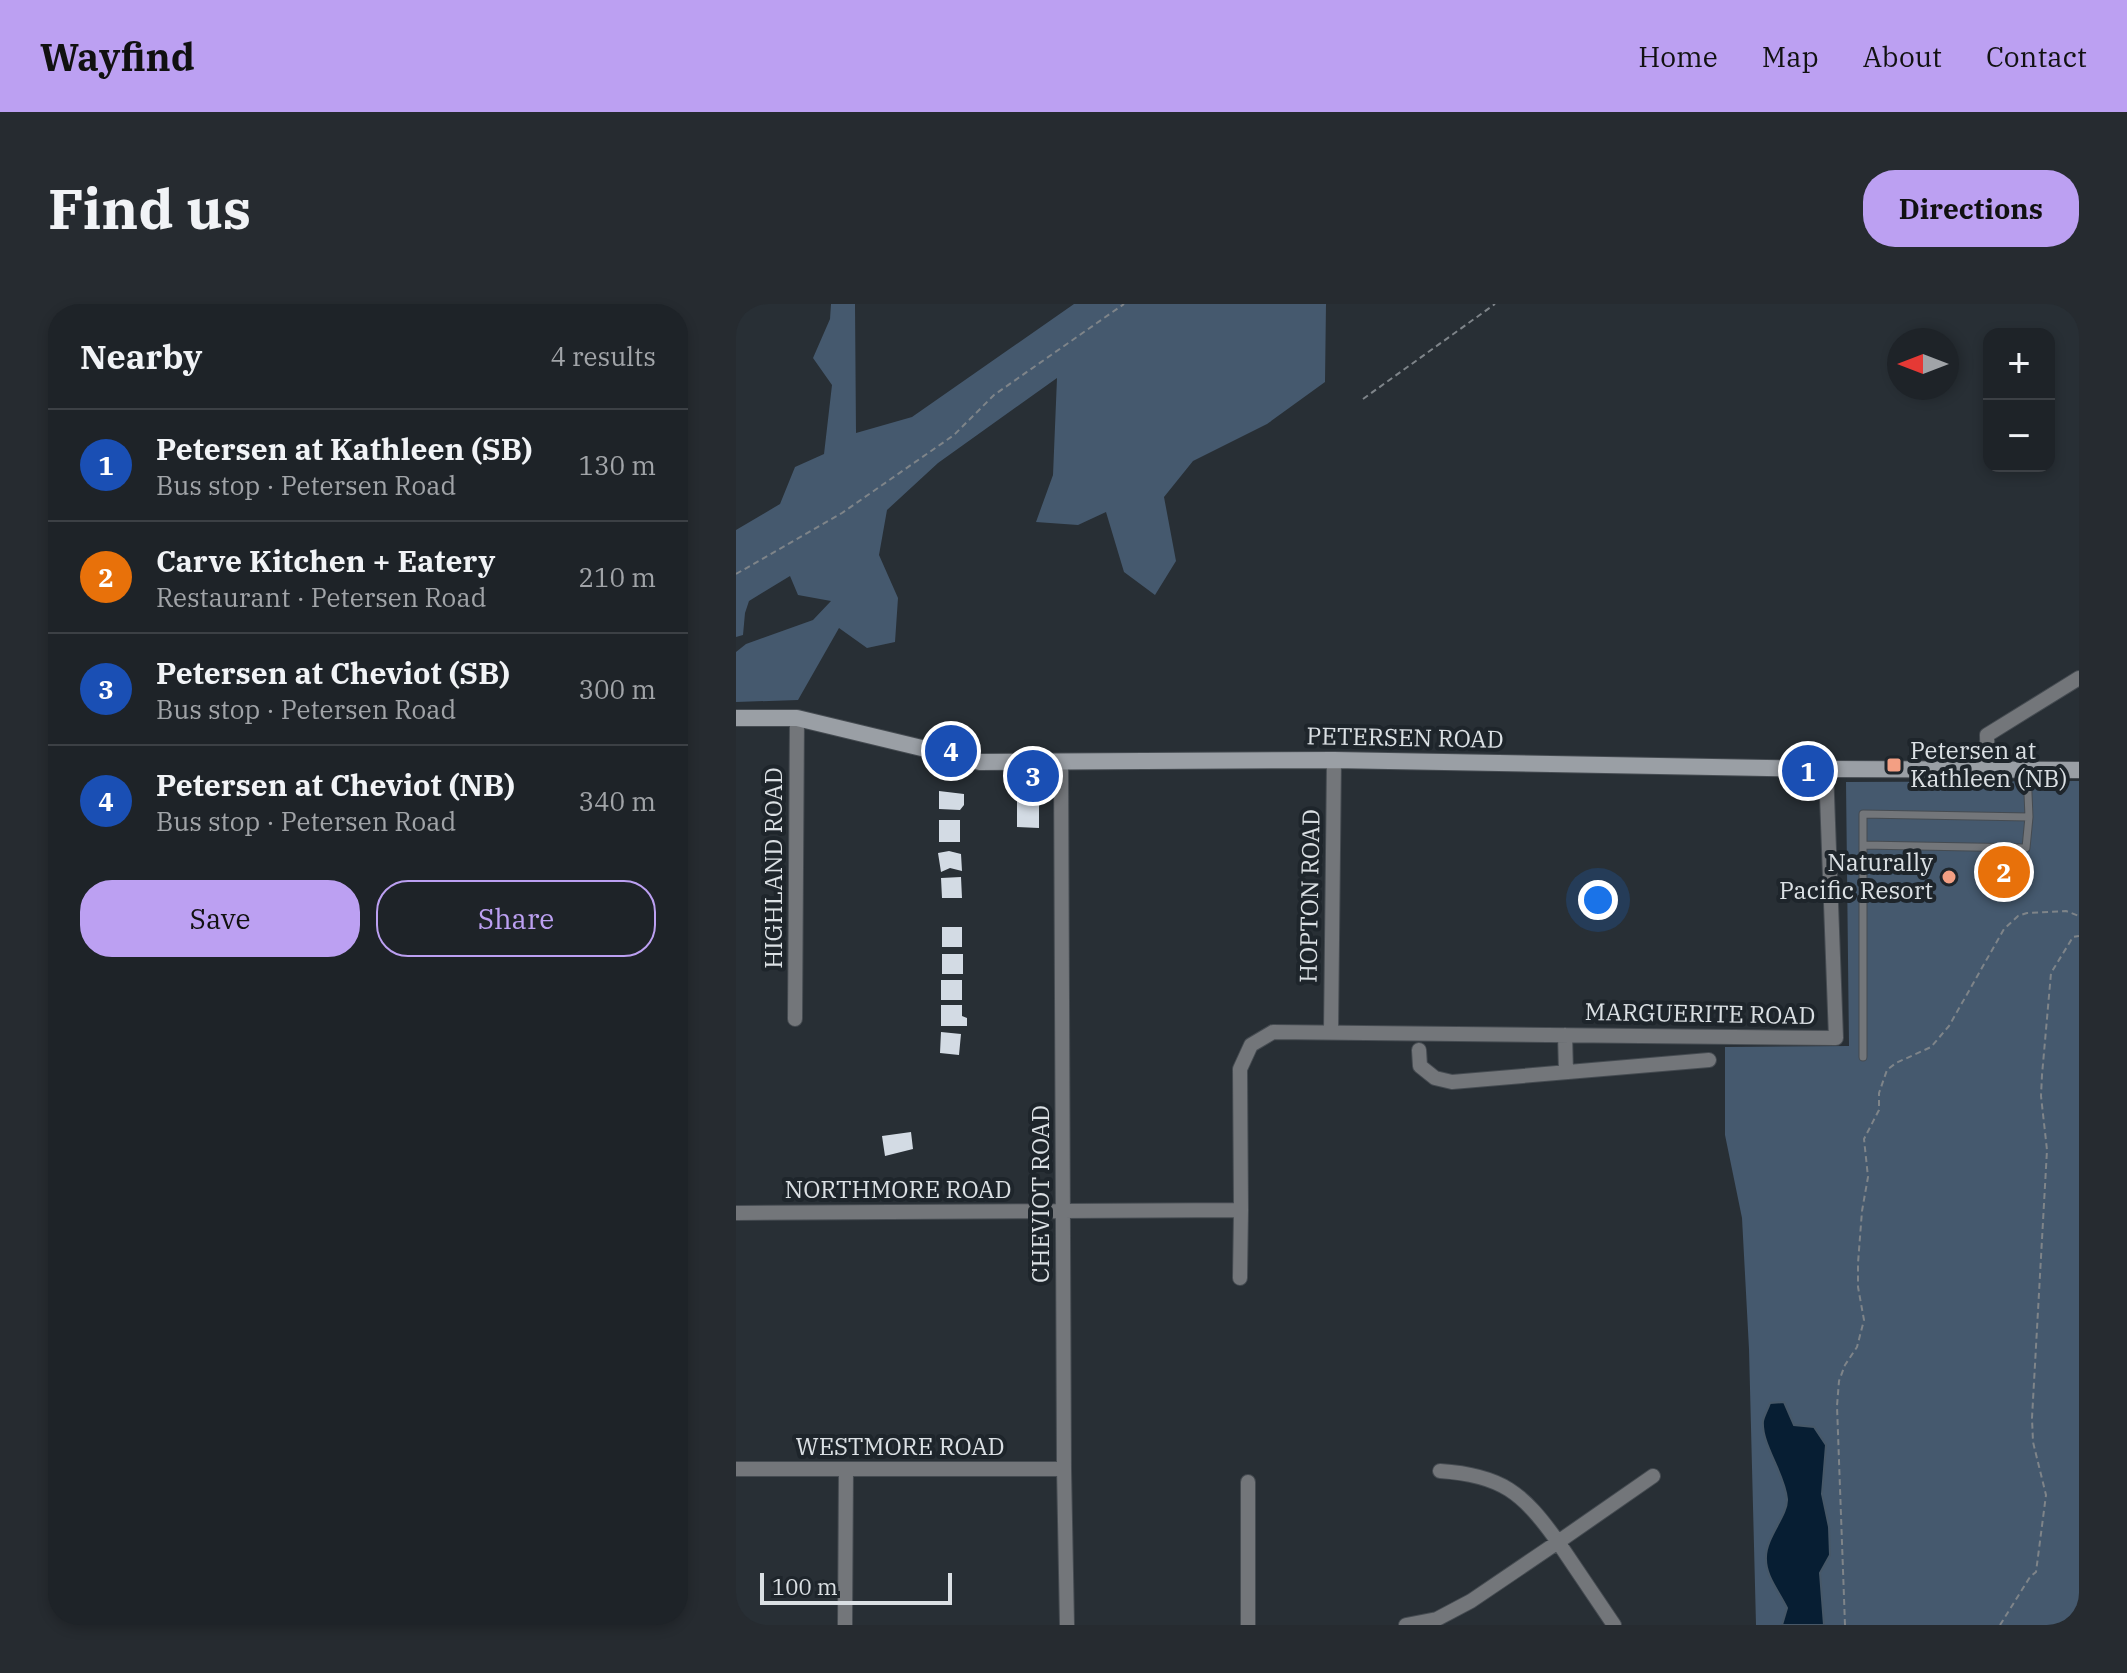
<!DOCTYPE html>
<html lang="en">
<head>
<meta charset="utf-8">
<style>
	:root { --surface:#1e2328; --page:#262b30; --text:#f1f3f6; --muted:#a1a4a8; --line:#3c4045; --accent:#bca0f2 }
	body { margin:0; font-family:"IBM Plex Serif",serif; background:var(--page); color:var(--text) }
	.controls { position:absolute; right:24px; top:24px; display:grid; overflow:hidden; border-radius:16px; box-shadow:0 4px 12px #0003 }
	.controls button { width:72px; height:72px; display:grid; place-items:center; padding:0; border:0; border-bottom:2px solid var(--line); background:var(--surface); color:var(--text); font:40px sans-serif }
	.compass { position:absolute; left:1151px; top:24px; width:72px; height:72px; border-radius:50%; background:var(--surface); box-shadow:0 4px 12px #0003; rotate:270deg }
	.scale { position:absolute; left:24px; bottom:20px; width:192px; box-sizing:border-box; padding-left:8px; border:4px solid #dbe0e4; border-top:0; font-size:22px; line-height:28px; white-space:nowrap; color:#dbe0e4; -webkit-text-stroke:6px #1e252b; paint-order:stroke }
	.you { position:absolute; left:862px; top:596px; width:28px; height:28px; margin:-20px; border:6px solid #fff; border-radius:50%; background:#1a73e8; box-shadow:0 0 0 12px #1a73e833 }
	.badge { display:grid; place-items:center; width:52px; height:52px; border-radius:50%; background:var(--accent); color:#fff; font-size:26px; font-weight:700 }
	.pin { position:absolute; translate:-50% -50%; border:4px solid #fff; box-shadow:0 2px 8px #0006 }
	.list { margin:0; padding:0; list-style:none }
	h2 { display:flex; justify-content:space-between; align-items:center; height:104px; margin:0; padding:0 32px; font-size:34px }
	h2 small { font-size:26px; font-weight:400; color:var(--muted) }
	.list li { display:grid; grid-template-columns:52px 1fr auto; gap:24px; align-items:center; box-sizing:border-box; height:112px; padding:0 32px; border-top:2px solid var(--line) }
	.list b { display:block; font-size:30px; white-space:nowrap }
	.list p { margin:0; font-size:26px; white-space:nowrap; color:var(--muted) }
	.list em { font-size:26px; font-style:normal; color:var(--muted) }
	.actions { display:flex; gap:16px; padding:24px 32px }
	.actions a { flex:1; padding:18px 0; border:2px solid var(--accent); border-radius:32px; text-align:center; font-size:28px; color:var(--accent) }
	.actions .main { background:var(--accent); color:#111 }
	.map { position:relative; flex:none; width:1343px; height:1321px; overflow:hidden; border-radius:32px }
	header { display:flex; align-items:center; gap:48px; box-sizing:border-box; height:112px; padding:0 40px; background:var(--accent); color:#111 }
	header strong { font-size:38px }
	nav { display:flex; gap:44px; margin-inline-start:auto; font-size:28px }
	.intro { display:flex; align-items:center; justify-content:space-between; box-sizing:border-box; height:192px; padding:0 48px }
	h1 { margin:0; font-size:56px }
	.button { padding:20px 36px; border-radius:32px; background:var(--accent); color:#111; font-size:28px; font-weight:700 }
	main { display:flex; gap:48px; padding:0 48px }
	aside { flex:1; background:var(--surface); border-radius:32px; box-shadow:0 4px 12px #0003 }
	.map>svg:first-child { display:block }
</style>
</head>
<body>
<header>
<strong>Wayfind</strong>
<nav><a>Home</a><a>Map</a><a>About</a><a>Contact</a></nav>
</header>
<div class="intro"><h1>Find us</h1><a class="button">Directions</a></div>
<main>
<aside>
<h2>Nearby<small>4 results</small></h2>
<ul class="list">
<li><span class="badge" style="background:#1a4fb4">1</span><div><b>Petersen at Kathleen (SB)</b><p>Bus stop · Petersen Road</p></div><em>130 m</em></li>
<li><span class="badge" style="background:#e8710a">2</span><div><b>Carve Kitchen + Eatery</b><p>Restaurant · Petersen Road</p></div><em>210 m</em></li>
<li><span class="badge" style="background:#1a4fb4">3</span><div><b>Petersen at Cheviot (SB)</b><p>Bus stop · Petersen Road</p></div><em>300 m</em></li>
<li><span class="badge" style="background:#1a4fb4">4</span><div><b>Petersen at Cheviot (NB)</b><p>Bus stop · Petersen Road</p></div><em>340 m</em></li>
</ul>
<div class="actions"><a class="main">Save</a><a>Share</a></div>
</aside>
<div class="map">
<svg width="1343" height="1321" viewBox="0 0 1343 1321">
	<rect width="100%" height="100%" fill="#282f35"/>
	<path fill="#45596e" d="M95 0H119L120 129 176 113 338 0H590L589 78 531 120 457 157 428 193 440 257 419 291 388 268 370 208 342 221 300 218 317 171 321 74 202 159 151 206 143 251 162 294 159 338 131 344 103 324 62 396 0 398V348L10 340 77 316 95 297 62 291 54 272 13 297 9 309 7 331 0 333V226L44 200 59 163 88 150 96 81 77 54 94 15Z
		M1343 477V1321H1020L1013 1045 1006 914 989 831V743L1113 742 1110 478Z"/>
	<path fill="#071e33" stroke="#475868" stroke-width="2" d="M1048 1098 1058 1121 1078 1123 1090 1141 1086 1190 1093 1223 1094 1251 1084 1269 1088 1321H1046L1051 1304C1043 1287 1029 1272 1030 1253 1030 1233 1052 1211 1051 1195 1049 1170 1025 1140 1027 1117 1028 1112 1032 1105 1034 1099Z"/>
	<path fill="#d3dbe4" d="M203 487 228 490V501L224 506 203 505Z
		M281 494H303V524L281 523Z
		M203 516H224V538H203Z
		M213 547 225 550 226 567 214 564 205 568 202 549Z
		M225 573 226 594H206L205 574Z
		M206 623H226V643H206Z
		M206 650H227V670H206Z
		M205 676H226V696H205Z
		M205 701H226V712L231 714V722H205Z
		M205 728 225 730 223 751 204 749Z
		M175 828 177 845 149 852 146 832Z"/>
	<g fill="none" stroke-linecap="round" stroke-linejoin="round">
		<g stroke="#454b51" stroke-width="9">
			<path id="lane" d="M1127 541 1290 544 1293 513
				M1127 753V510L1293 513 1291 466"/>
		</g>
		<g stroke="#454b51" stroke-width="16">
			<path id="street" d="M325 458 328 1165 331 1321
				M1252 467 1251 431 1343 374
				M59 715 61 414
				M595 728 598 456
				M829 731 830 768
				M683 746 684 762 699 774 716 778 973 756
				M0 909 505 906 504 765 515 741 537 728 1100 734 1090 465
				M504 974 505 906
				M0 1165H328
				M704 1167C766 1171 787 1189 822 1238L917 1172
				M109 1321 110 1166
				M512 1321V1178
				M670 1321 701 1315 735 1297 822 1238 878 1321"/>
		</g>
		<g stroke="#454b51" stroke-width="18">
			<path id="secondary" d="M0 414H61L244 458 598 456 1088 465 1343 466"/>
		</g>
		<path stroke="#7e8489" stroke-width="2" stroke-dasharray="6 4" stroke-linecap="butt" d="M627 95 759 0
			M0 270 106 209 218 131 258 91 388 0
			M1109 1321 1101 1102 1103 1077 1109 1061 1121 1043 1128 1016 1122 983V959L1126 907 1132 873 1128 835 1143 806V789L1151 766 1160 759 1195 743 1213 722 1268 625 1282 612 1291 609 1330 607 1343 612
			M1264 1321 1294 1273 1300 1268 1310 1191 1297 1138 1296 1114 1311 846 1305 792 1306 771 1315 669 1337 633 1343 632"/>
		<use href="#lane" stroke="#73767a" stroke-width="7"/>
		<use href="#street" stroke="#73767a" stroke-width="14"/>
		<use href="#secondary" stroke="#9a9fa5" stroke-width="16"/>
	</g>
	<g fill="#f39f83" stroke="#1e252b" stroke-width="3">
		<rect x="1150" y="453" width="16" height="16" rx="4"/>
		<circle cx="1213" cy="573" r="8"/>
	</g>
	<g text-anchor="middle" stroke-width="8" stroke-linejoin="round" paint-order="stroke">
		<g font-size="24" fill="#dbe0e4" stroke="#1e252b">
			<text transform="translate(669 434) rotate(1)" y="8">PETERSEN ROAD</text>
			<text transform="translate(38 564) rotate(-90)" y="8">HIGHLAND ROAD</text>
			<text transform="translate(574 592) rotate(-89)" y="8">HOPTON ROAD</text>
			<text transform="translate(964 710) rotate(1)" y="8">MARGUERITE ROAD</text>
			<text x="162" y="894">NORTHMORE ROAD</text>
			<text transform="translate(305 890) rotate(-90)" y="8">CHEVIOT ROAD</text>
			<text x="164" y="1151">WESTMORE ROAD</text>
		</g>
		<g font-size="24" fill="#dbe0e4" stroke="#1e252b" text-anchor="start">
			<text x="1174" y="455">Petersen at<tspan x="1174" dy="28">Kathleen (NB)</tspan></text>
			<text x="1197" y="567" text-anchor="end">Naturally<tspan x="1197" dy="28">Pacific Resort</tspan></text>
		</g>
	</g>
</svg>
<div class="controls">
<button>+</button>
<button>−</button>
</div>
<svg class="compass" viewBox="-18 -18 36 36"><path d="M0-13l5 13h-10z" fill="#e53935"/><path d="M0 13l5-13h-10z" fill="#a1a4a8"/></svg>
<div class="scale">100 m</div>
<div class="you"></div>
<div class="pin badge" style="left:1072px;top:467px;background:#1a4fb4">1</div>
<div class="pin badge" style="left:1268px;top:568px;background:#e8710a">2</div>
<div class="pin badge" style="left:297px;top:472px;background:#1a4fb4">3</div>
<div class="pin badge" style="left:215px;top:447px;background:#1a4fb4">4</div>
</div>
</main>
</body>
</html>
